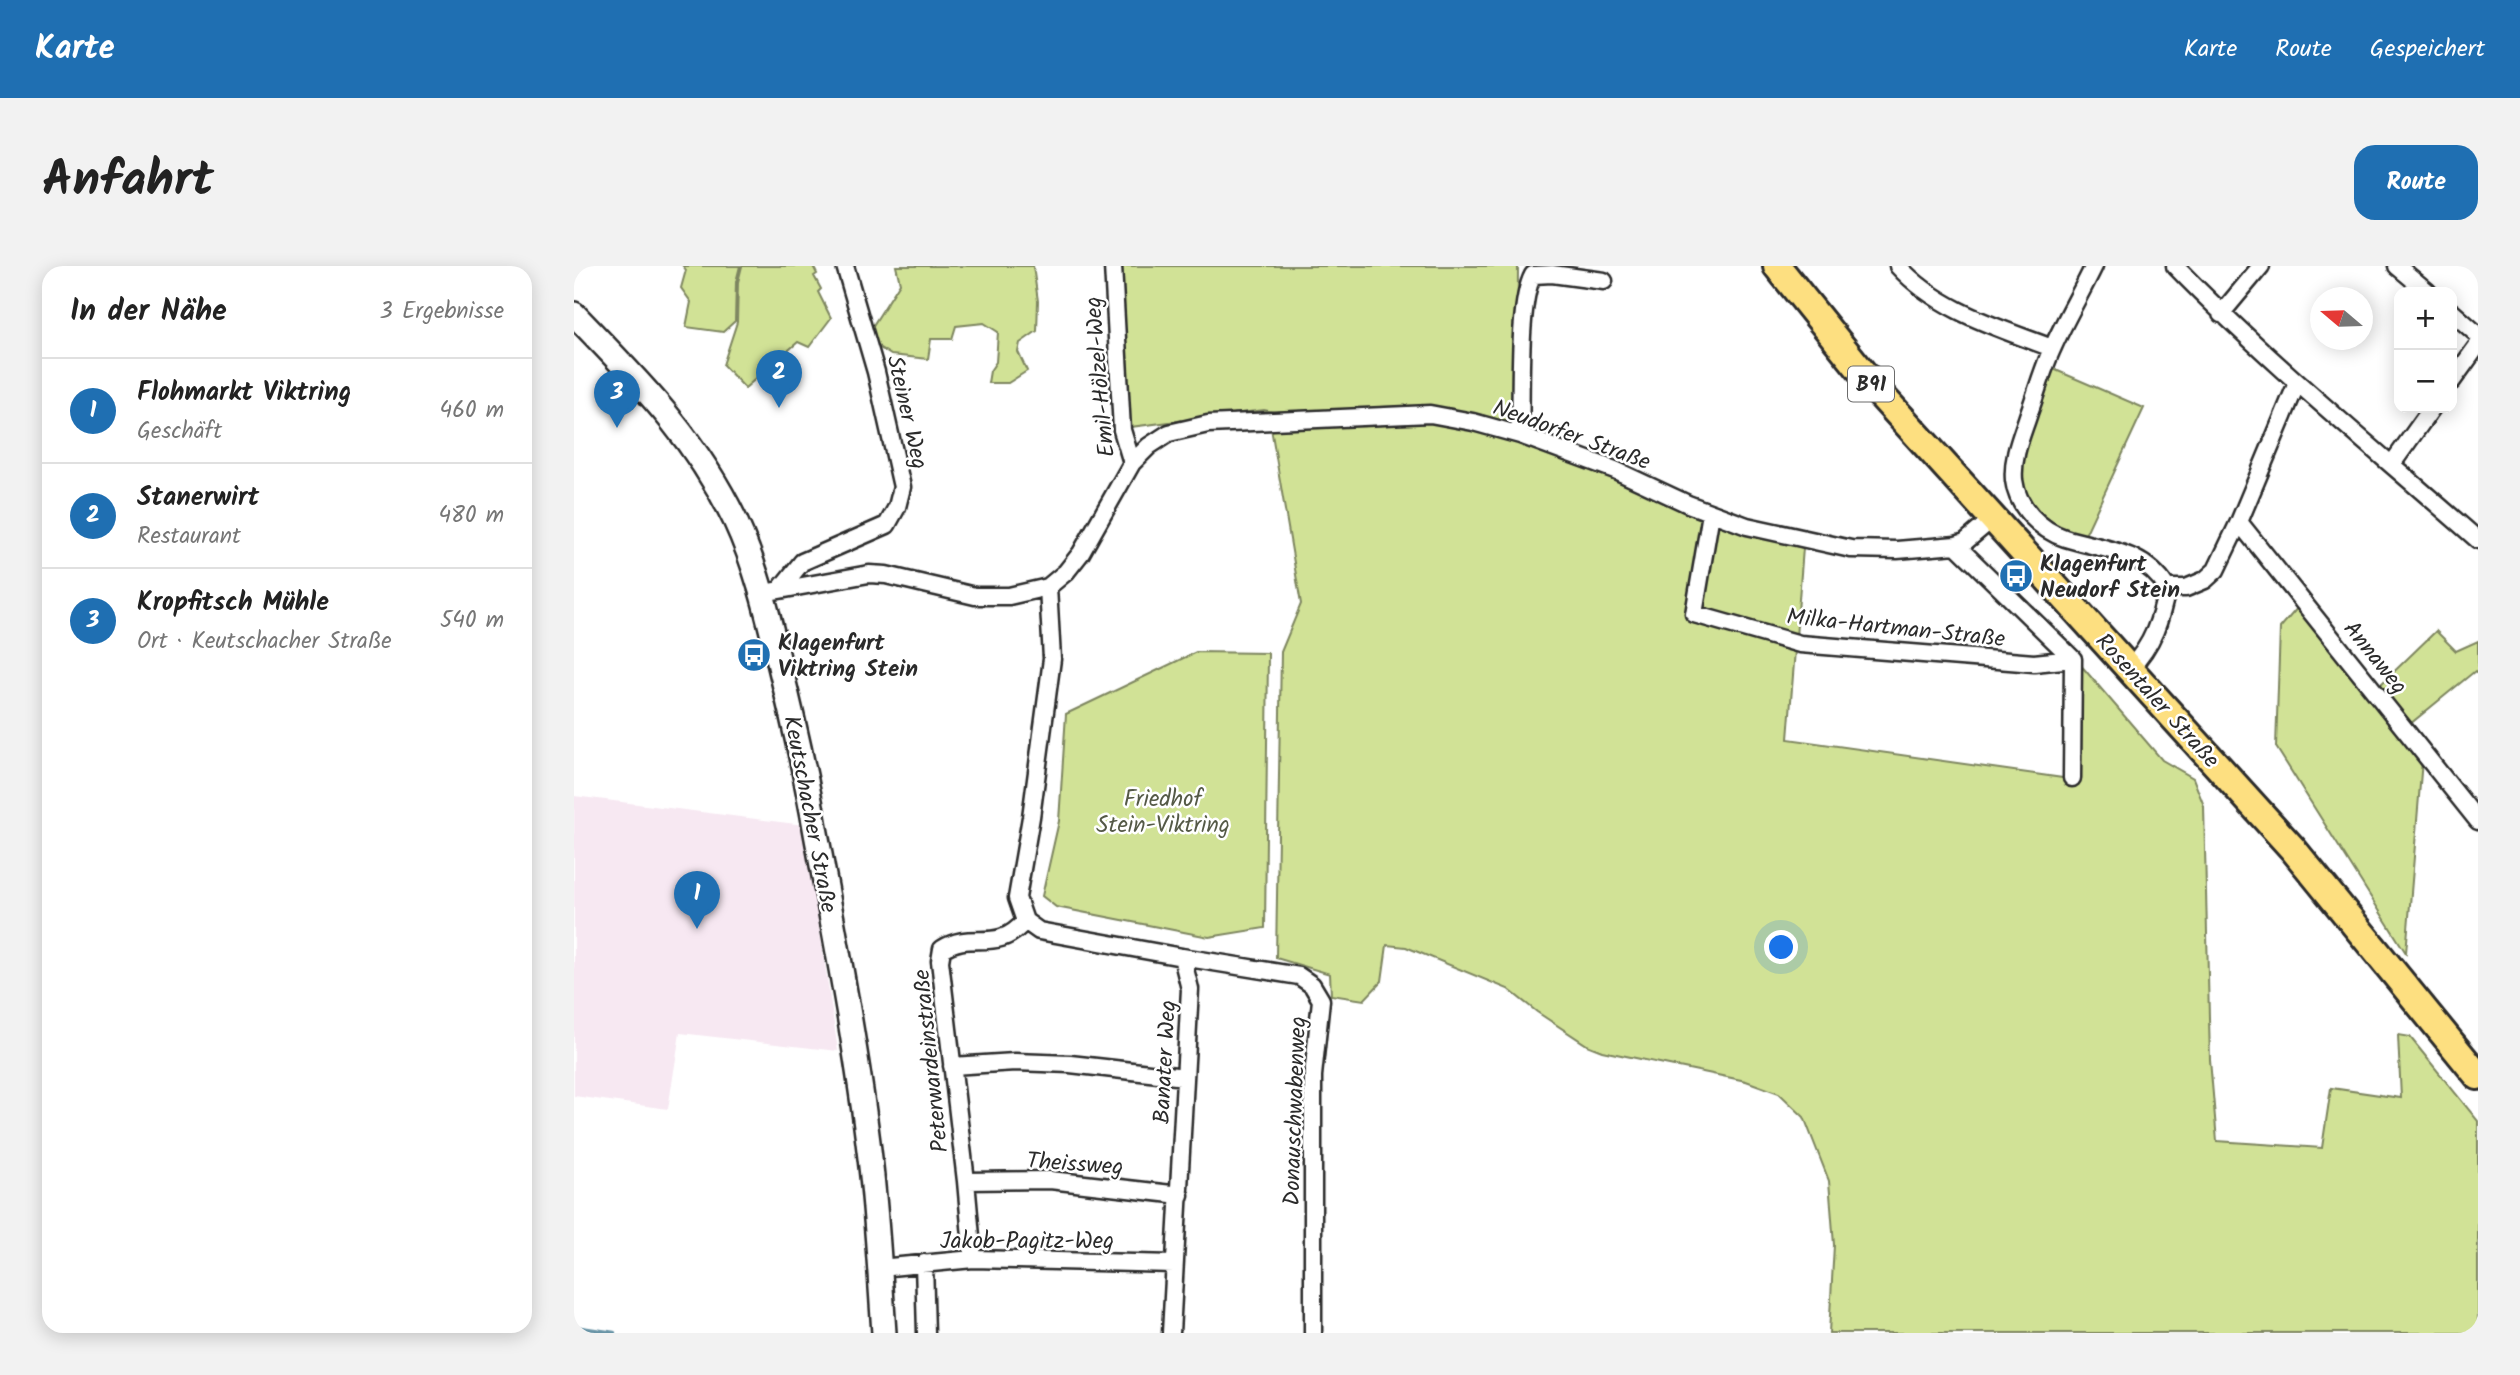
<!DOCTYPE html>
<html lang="de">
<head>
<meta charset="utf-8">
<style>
	:root { --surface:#fff; --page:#f2f2f2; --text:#222; --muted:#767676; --line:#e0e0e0; --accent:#1f6fb2 }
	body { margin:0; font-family:Kalam,sans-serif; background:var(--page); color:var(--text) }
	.controls { position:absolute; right:21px; top:21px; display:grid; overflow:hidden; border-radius:14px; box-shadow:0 4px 18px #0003 }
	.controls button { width:63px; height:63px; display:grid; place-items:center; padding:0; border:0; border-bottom:2px solid var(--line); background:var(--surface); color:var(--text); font:35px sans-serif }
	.compass { position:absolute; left:1736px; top:21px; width:63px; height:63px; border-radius:50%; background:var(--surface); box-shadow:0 4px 18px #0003; rotate:289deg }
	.you { position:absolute; left:1208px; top:682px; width:24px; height:24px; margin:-18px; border:5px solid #fff; border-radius:50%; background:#1a73e8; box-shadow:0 0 0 10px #1a73e833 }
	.badge { display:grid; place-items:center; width:46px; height:46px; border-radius:50%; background:var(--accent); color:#fff; font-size:23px; font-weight:700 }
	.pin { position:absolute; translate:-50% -58px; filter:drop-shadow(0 2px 4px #0008) }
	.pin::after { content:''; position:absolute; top:37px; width:24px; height:21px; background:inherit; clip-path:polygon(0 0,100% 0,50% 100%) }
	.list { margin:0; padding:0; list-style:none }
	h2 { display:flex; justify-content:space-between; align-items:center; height:91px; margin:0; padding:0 28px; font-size:30px }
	h2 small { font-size:23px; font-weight:400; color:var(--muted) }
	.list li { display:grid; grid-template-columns:46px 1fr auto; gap:21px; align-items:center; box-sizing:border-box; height:105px; padding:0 28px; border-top:2px solid var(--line) }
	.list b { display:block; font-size:26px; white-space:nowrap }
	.list p { margin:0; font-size:23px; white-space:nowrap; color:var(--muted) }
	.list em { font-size:23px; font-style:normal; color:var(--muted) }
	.map { position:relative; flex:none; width:1904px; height:1067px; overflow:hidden; border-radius:21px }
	header { display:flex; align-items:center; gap:42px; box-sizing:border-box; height:98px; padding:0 35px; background:var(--accent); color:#fff }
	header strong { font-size:33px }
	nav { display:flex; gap:38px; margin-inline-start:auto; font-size:24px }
	.intro { display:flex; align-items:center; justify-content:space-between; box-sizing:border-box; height:168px; padding:0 42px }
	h1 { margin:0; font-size:49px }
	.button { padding:18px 32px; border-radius:21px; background:var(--accent); color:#fff; font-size:24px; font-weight:700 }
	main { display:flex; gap:42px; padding:0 42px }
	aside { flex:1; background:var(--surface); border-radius:21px; box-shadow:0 4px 18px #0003 }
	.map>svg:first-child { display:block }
</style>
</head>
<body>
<header>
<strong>Karte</strong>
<nav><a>Karte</a><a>Route</a><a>Gespeichert</a></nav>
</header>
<div class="intro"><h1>Anfahrt</h1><a class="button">Route</a></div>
<main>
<aside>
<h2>In der Nähe<small>3 Ergebnisse</small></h2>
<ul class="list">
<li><span class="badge">1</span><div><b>Flohmarkt Viktring</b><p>Geschäft</p></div><em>460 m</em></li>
<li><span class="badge">2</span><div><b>Stanerwirt</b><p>Restaurant</p></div><em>480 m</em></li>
<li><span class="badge">3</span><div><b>Kropfitsch Mühle</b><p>Ort · Keutschacher Straße</p></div><em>540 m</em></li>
</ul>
</aside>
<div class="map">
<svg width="1904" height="1067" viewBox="0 0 1904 1067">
	<rect width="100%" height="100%" fill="#fff"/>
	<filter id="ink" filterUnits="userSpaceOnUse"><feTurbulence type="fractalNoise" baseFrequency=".0143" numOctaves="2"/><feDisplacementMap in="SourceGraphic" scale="14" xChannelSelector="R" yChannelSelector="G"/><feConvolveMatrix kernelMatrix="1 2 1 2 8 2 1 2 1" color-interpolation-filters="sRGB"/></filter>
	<g filter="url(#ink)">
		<path fill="#f7e8f2" d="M0 530 230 559 264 785 106 767 94 843 0 830Z"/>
		<path fill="#d1e296" stroke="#7e8660" stroke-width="2" d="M109 0H166L162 16 161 55 149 66 112 61 117 36 107 22 112 4Z
			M168 0H239L243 8 240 10 247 23 244 26 257 52 235 81 224 76 171 122 149 99 163 56 164 16Z
			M322 0H459L464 35 463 65 446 77 444 86 453 105 434 117H414L416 105 422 96 424 66 410 57 382 60 378 73H357L354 93 317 89 303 80 298 61 326 17Z
			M548 0H944L943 137 935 158 865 143 826 140 704 147 690 144 556 161Z
			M1477 102 1570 142 1511 269C1502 266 1489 265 1480 260 1418 229 1462 149 1477 102Z
			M857 154 890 160 980 187 1161 262 1229 282 1214 473 1503 514 1505 397 1588 494 1619 512 1630 540 1636 794 1643 875 1748 882 1757 822 1827 832 1824 769 1836 771 1904 855V1067H1255L1260 979 1255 915 1230 851 1205 827 1172 815 1028 785 1013 779 963 746 934 723 832 681 813 679 808 715 790 734 757 729 756 708 702 692 707 386 727 338 697 162Z
			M1724 341 1848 494 1832 687 1702 481 1706 362Z
			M1862 365 1882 385 1904 375V408L1901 405 1836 458 1805 420Z
			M622 386 694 387 691 662 635 671 482 641 468 630 485 555 492 448Z"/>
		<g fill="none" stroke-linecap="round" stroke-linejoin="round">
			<path stroke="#6b95a7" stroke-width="4.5" d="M0 1061 40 1067"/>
			<g stroke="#2b2b2b" stroke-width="21">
				<path id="street" d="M539 0 548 164 558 197
					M1324 0C1365 45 1423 61 1478 82
					M1520 0C1507 27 1491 54 1479 81 1469 102 1463 125 1455 147 1448 169 1438 190 1440 214 1443 241 1466 264 1491 272 1529 284 1570 284 1593 322 1587 353 1579 379 1556 402
					M1601 0C1696 98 1802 184 1904 274
					M1823 0 1854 26
					M1878 46 1904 69
					M1647 48 1687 0
					M1878 115 1904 79
					M946 169C948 132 943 38 959 9L978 8 1030 15
					M1818 198 1858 142
					M1137 247 1120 348 1226 378 1460 397 1499 393
					M1665 256 1904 555
					M1382 279 1499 393
					M207 322 228 296 313 259 323 241 328 221 302 106 271 0
					M1593 322H1612L1631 314 1642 304 1665 256 1723 117
					M189 327 295 308 312 309 401 330H435L474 321 492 306 507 287 558 197 575 180 595 167 634 158 856 148 899 156 946 169 1041 204 1114 238 1173 260 1277 283 1323 284 1382 279 1391 276 1417 254
					M1498 512 1499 393
					M451 655 465 665 608 691 616 723 597 1067
					M451 655 443 632 457 551 478 393 474 321
					M608 691 725 710 738 719 747 734 739 810V1067
					M378 800 441 796 496 798 611 811
					M392 915 476 914 606 929
					M399 993 392 915 366 695 368 683C399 663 422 689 451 655
					M350 997 352 1067
					M306 1002 399 993 600 998"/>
			</g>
			<g stroke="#2b2b2b" stroke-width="28">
				<path id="secondary" d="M0 48C64 115 120 169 161 254 182 299 194 348 205 396 219 453 232 509 242 567 262 675 283 783 296 892 303 950 306 1009 310 1067"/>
			</g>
			<g stroke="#2b2b2b" stroke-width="32">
				<path id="primary" d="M1203 0 1305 127 1719 583 1904 810"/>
			</g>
			<use href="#street" stroke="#fff" stroke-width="16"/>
			<use href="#secondary" stroke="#fff" stroke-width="23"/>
			<use href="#primary" stroke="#fddf80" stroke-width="26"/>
		</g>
	</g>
	<defs>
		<g id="bus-disc" transform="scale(1.75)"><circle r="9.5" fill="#1f6fb2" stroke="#fff"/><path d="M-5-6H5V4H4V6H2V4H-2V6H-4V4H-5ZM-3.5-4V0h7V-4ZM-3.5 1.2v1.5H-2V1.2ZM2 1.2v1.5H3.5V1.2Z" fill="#fff"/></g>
	</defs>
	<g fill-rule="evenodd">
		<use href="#bus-disc" x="1442" y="310"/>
		<use href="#bus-disc" x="180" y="389"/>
	</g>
	<g text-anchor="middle" stroke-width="5" stroke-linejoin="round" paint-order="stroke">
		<rect fill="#fff" stroke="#6b6b6b" stroke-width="2" x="1274" y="100.5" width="46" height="35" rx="5"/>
		<g font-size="21" font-weight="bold" fill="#2b2b2b">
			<text x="1297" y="125">B91</text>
		</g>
		<g font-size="23" fill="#2b2b2b" stroke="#fff">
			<text transform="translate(525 111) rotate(-95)" y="8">Emil-Hölzel-Weg</text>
			<text transform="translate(334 146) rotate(77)" y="8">Steiner Weg</text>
			<text transform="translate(998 168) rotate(20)" y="8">Neudorfer Straße</text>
			<text transform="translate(1322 361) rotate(6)" y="8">Milka-Hartman-Straße</text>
			<text transform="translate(1802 391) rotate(51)" y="8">Annaweg</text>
			<text transform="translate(1584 434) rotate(48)" y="8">Rosentaler Straße</text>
			<text transform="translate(237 548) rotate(79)" y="8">Keutschacher Straße</text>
			<text transform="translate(356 795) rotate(-96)" y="8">Peterwardeinstraße</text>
			<text transform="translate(590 796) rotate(-87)" y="8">Banater Weg</text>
			<text transform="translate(720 845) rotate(-88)" y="8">Donauschwabenweg</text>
			<text transform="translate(501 897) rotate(4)" y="8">Theissweg</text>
			<text x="453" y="982">Jakob-Pagitz-Weg</text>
		</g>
		<g font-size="23" font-weight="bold" fill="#2b2b2b" stroke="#fff" text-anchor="start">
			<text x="1466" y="305">Klagenfurt<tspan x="1466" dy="26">Neudorf Stein</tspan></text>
			<text x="204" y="384">Klagenfurt<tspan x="204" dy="26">Viktring Stein</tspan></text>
		</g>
		<g font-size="23" fill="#545946" stroke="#fff">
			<text x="589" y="540">Friedhof<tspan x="589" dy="26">Stein-Viktring</tspan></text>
		</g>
	</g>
</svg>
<div class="controls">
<button>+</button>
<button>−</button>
</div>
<svg class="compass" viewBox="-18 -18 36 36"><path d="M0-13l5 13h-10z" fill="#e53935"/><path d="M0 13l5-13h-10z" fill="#767676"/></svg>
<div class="you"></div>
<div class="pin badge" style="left:123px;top:663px">1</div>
<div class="pin badge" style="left:205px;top:142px">2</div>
<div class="pin badge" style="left:43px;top:162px">3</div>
</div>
</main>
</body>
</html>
